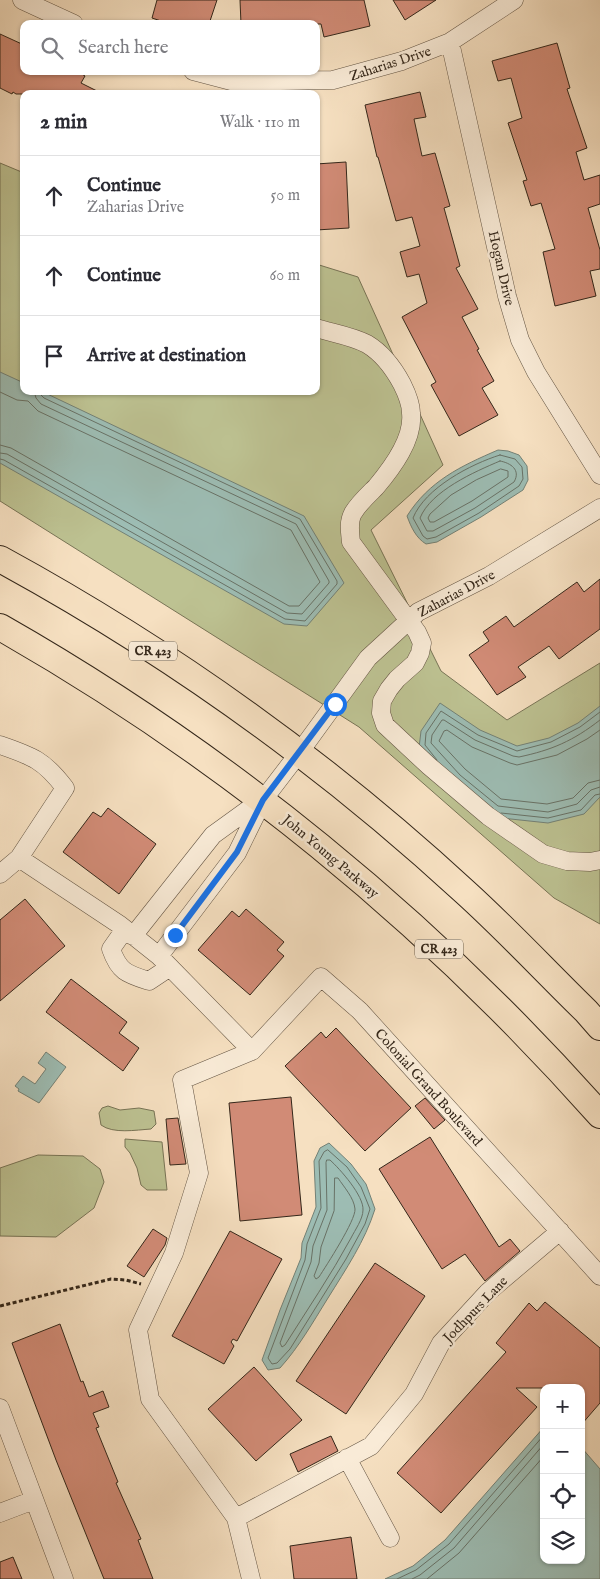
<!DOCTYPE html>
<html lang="en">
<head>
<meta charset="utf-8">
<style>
	:root { --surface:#fff; --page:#f2f2f3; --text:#2b2b33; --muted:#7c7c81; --line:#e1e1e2 }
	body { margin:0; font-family:"IM FELL English",serif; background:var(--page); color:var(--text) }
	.controls { position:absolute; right:15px; bottom:15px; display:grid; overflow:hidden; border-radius:10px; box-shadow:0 1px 4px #0004 }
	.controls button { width:45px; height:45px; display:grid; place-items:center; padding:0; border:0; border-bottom:1px solid var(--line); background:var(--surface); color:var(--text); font:25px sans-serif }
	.stop { position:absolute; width:15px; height:15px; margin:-11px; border:4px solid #1a73e8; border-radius:50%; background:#fff }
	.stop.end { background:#1a73e8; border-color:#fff; box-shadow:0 1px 5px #0008 }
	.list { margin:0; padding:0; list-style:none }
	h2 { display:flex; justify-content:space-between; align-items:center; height:65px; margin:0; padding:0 20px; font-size:21px }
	h2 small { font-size:16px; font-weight:400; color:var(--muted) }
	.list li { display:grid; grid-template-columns:32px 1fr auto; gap:15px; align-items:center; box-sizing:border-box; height:80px; padding:0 20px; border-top:1px solid var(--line) }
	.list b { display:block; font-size:19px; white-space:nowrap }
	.list p { margin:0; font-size:16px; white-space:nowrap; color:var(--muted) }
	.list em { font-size:16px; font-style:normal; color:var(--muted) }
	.icon { flex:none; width:28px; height:28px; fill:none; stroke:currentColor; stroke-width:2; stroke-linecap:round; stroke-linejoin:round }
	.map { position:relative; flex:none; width:600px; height:1579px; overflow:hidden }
	.search { position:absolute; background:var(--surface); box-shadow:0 1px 4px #0004; left:20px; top:20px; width:300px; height:55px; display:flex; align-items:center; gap:12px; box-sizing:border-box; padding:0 18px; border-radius:10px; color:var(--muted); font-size:19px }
	.panel { position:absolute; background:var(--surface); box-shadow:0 1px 4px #0004; left:20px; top:90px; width:300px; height:305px; border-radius:10px }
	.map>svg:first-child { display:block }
</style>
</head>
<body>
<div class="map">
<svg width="600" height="1579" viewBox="0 0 600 1579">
	<rect width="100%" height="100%" fill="#f6e0c1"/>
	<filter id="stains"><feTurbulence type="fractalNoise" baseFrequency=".004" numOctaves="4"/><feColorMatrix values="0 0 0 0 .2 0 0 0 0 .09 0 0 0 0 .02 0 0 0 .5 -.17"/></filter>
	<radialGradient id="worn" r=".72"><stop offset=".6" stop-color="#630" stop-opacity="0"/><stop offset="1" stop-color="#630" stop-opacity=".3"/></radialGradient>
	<path fill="#bdc292" stroke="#787456" d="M0 163 24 173V391H316V264L358 277 443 465 371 530 441 671 507 720 600 663V924L554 898 359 727 0 501Z
		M108 1106 120 1110 139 1108 154 1111 156 1124 151 1129C136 1130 113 1134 101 1125L99 1113 102 1108Z
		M125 1139 162 1142 167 1190H147L141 1185 137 1168 130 1153 125 1147Z
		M38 1155 83 1156 100 1169 104 1182 94 1208 56 1237 0 1236V1168Z"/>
	<path fill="#9dbdb4" stroke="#738176" d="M0 372 24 383V391H41L304 516 344 583 307 626 284 624 0 463Z
		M498 450 508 451 519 455 527 466 528 480 523 490 481 517 437 542 426 544C416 538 411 527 407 516 429 481 461 466 498 450Z
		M440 703 480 730 517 746 549 738 578 723 600 706V797L584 814 548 823 492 817 419 748 421 731Z
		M46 1052 66 1067 39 1103 18 1091 19 1089 15 1086 23 1076 35 1084 46 1069 38 1063Z
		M329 1143 351 1164 366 1184 375 1209C365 1241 346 1269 328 1298 313 1322 299 1347 280 1368L268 1370 262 1360 280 1310 301 1258 302 1243 316 1207 314 1161 320 1148Z
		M544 1427V1560H581V1447L600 1469V1579H385L413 1566 445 1540Z"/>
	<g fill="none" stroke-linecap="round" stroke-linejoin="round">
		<path stroke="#687267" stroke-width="1" d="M0 392 17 400 28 401 38 411 291 530 320 582 299 606H289L11 448 0 445
			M0 453 7 454 287 613 302 614 329 583V581L296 524 41 404 36 398 34 391
			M500 455 515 459 522 467 523 479 519 486 479 513 436 537 427 539 423 536 413 518C425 488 471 464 500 455Z
			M0 459 4 460 285 619 305 621 337 584V581L300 519 44 398 41 395V391
			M500 461C511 463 521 470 514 482L475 508 433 531H427L420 518C431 491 474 472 500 461Z
			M501 469 508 471V477L472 501 434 522H430L428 518 430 514 451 495 476 480Z
			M600 720C573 741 552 750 519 757L513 756 475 740 444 720H442L432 735 431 743 460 775 498 806 548 812 577 804 591 790 600 787
			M600 730 587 739 557 755 517 765 510 763 472 747 447 730 444 731 439 741 465 769 501 799 547 804 573 798 588 783 600 780
			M437 760 425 745 426 733 441 711 478 735 517 751 551 742 580 727 600 712
			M501 813 548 818 581 810 595 795 600 794
			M328 1150 347 1167 361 1187 370 1209 365 1224 346 1259 290 1349 277 1363 272 1364 268 1358 305 1260 307 1244 321 1208 319 1161 324 1152Z
			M327 1160H330C340 1169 364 1196 363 1210 363 1219 355 1230 351 1238 331 1275 307 1310 285 1345L282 1347 280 1343 311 1262 313 1246 327 1210 326 1163Z
			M335 1178H338C344 1187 354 1198 355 1209 356 1220 326 1266 319 1277L316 1279 314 1276 319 1263 321 1247 334 1211Z
			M397 1579 416 1570 449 1544 544 1435
			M412 1579 420 1575 454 1548 544 1444
			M427 1579 459 1553 544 1456"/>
	</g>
	<path fill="#d18b76" stroke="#34271a" d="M157 0H217L209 24H170L152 18Z
		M240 0H364L370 26 324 37 321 24H241Z
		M393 0H436L405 20Z
		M0 34 24 45V71H77L85 76 81 83 103 94H16L13 92 12 94 0 88Z
		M557 43 570 88 567 89 587 148 576 152 584 180 600 175V204L588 208 600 250V269L590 271 596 296 555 306 543 252 555 249 541 203 531 206 523 181 527 180 508 123 522 118 511 78 498 81 492 61Z
		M420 92 426 117 414 119 422 156 435 153 450 206 444 208 460 266 456 268 478 309 462 317 479 349 477 350 494 381 482 388 498 415 459 436 431 385 436 382 402 317 427 303 419 274 407 277 400 252 420 246 412 217 396 221 378 157H377L365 105Z
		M346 162 349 228 316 230V164Z
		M600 579V629L559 659 549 646 518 667 526 677 497 695 469 655 489 641 483 632 506 616 514 627 577 582 584 592Z
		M108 808 156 844 119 894 63 852 93 812 101 817Z
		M25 899 65 946 0 1001V920Z
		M246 909 284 942 277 950 284 956 250 995 198 950 232 911 239 917Z
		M71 979 127 1022 119 1033 139 1048 123 1071 46 1012Z
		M336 1028 411 1108 365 1151 285 1066 321 1032 326 1038Z
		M291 1097 302 1215 240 1221 229 1103Z
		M425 1098 445 1120 434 1129 415 1106Z
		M178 1118 186 1164 170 1165 166 1119Z
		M430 1137 499 1247 510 1239 520 1251 485 1281 465 1254 442 1269 379 1169Z
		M153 1229 167 1238 165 1245 144 1277 127 1266Z
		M230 1231 282 1259 237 1341 233 1339 231 1342 234 1346 224 1364 172 1336Z
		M375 1263 425 1296 346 1414 296 1381Z
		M545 1302 600 1348V1403L581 1425V1388H516L537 1407 441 1513 397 1473 506 1352 496 1343 529 1303 537 1311Z
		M60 1324 81 1382 83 1381 89 1397 103 1391 109 1407 93 1413 99 1427 96 1428 118 1482 116 1483 141 1539 138 1540 153 1579H104L56 1460 12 1343Z
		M254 1367 302 1420 256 1461 208 1409Z
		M331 1436 338 1451 298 1472 290 1454Z
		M351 1537 357 1579H294L290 1546Z
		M13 1557 22 1579H0V1562Z"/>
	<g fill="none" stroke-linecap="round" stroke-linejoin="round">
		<g stroke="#645544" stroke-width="19">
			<path id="minor" d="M22 0 74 24
				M450 42 507 296 520 340 536 372 600 475
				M193 71 235 82 333 80 402 61 450 42 514 0
				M316 328C332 333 352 336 367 344 382 353 394 369 402 384 406 392 411 404 411 413 414 439 392 468 376 487 368 495 359 503 353 513 348 522 350 532 351 542L417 632 422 643 420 653 415 663 397 679 389 689 382 701 381 713 385 725 429 766 488 816 543 854 567 861 590 862 600 860
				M0 745C32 756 44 760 65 788L19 858 0 874
				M19 858 120 925 159 956 252 1051
				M125 929 111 949C119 972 127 974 149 981L170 967
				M133 936 213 835 260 801
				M159 956 237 853 263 800 299 753 368 658 418 612 489 576 600 508
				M0 1408 64 1579
				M347 1458 390 1538
				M0 1513 34 1500
				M236 1518 371 1446 414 1394 441 1343 488 1292 560 1231
				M251 1579 236 1518 150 1399 138 1330 174 1253 199 1173 182 1080 252 1051 321 977 360 1011 600 1276"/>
		</g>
		<g stroke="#34271a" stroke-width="28">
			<path id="highway" d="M0 559C167 650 325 763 465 892 507 930 545 971 586 1011L600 1027
				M0 627C225 755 428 921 600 1115"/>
		</g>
		<path stroke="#34271a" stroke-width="3" stroke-dasharray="4 2.5" stroke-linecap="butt" d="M0 1306 111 1279 126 1280 141 1284"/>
		<use href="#minor" stroke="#f9ebd7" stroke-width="18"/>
		<use href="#highway" stroke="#f6e0c1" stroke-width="26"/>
	</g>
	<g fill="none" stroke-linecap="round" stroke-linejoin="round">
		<path stroke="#1a73e8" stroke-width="6" d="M175 935 237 852 263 800 335 704"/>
	</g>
	<g text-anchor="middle" stroke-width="5" stroke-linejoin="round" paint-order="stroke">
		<g fill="#f9ebd7" stroke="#6f6253" stroke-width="1">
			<rect x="129" y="641.5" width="48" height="19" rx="4"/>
			<rect x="415" y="939.5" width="48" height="19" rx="4"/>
		</g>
		<g font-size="12" font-weight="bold" fill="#34271a">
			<text x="153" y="655">CR 423</text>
			<text x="439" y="953">CR 423</text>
		</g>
		<g font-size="14" fill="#34271a" stroke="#f9ebd7">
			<text transform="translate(390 63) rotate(-18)" y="5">Zaharias Drive</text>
			<text transform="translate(502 268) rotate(77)" y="5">Hogan Drive</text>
			<text transform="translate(456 593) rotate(-28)" y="5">Zaharias Drive</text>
			<text transform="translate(331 856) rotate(40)" y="5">John Young Parkway</text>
			<text transform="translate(429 1087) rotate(48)" y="5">Colonial Grand Boulevard</text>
			<text transform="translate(475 1309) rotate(-46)" y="5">Jodhpurs Lane</text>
		</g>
	</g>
	<rect width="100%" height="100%" filter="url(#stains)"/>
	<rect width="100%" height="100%" fill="url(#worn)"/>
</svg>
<div class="controls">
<button>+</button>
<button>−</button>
<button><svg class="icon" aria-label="locate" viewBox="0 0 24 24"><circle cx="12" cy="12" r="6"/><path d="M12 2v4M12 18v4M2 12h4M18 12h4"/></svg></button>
<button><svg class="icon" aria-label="layers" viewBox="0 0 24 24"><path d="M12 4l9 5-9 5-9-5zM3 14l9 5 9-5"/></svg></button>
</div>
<div class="stop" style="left:335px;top:704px"></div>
<div class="stop end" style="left:175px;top:935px"></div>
<div class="search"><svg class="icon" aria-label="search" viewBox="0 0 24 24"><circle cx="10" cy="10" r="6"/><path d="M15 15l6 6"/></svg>Search here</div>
<section class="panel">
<h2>2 min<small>Walk · 110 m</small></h2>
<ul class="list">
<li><svg class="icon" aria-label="ahead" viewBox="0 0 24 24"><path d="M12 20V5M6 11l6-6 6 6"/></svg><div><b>Continue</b><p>Zaharias Drive</p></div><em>50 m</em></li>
<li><svg class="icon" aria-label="ahead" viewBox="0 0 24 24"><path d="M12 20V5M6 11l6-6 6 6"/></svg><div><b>Continue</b></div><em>60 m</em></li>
<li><svg class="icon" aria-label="arrive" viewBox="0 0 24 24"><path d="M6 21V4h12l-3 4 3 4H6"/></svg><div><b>Arrive at destination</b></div></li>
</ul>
</section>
</div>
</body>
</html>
